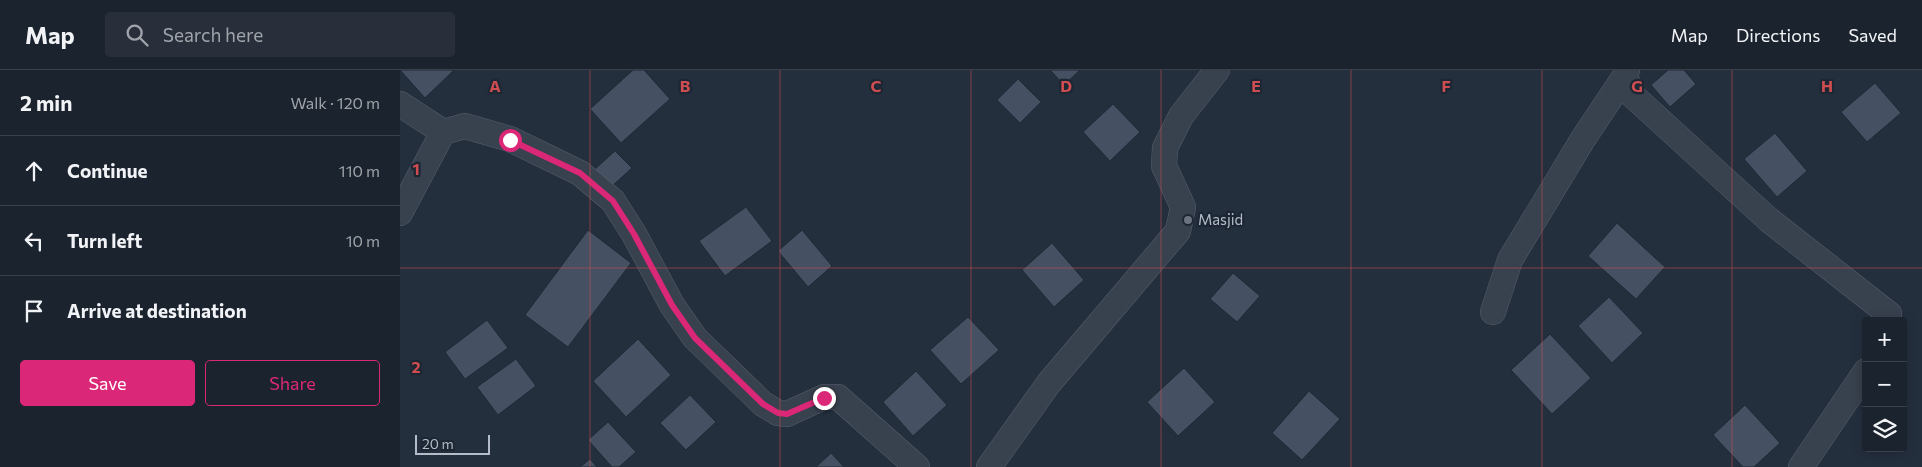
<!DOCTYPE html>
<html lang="en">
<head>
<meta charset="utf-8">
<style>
	:root { --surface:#1b232e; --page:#282f3a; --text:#f1f3f6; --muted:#a0a4aa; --line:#39404a; --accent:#db2777 }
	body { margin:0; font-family:Commissioner,sans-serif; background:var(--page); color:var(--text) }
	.controls { position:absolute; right:15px; bottom:15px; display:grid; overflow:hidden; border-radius:5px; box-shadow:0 2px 12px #0003 }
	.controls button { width:45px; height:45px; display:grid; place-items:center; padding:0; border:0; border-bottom:1px solid var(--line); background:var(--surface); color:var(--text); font:25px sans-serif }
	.scale { position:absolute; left:15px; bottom:12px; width:75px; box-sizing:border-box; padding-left:5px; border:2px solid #b4bcc9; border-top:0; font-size:14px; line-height:18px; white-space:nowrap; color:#b4bcc9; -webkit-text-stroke:4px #1d2633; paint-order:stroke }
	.stop { position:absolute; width:15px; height:15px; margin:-11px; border:4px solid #db2777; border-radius:50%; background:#fff }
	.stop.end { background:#db2777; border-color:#fff; box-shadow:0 1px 5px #0008 }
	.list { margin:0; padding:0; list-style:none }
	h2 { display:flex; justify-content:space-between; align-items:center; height:65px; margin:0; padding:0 20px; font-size:21px }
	h2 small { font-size:16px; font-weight:400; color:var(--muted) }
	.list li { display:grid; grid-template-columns:32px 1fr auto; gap:15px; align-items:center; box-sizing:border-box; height:70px; padding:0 20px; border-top:1px solid var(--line) }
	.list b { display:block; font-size:19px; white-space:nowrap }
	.list em { font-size:16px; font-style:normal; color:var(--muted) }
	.actions { display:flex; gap:10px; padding:15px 20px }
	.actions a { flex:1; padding:11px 0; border:1px solid var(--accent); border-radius:5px; text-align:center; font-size:18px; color:var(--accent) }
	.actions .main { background:var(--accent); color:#fff }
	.icon { flex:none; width:28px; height:28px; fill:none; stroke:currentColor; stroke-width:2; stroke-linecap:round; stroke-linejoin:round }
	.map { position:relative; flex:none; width:1522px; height:397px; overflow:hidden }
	header { display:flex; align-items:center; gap:30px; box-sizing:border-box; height:70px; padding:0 25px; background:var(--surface); border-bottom:1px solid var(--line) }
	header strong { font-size:24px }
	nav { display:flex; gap:28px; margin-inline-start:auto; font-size:18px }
	.search { width:350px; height:45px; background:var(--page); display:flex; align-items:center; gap:12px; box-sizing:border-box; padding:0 18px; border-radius:5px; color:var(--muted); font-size:19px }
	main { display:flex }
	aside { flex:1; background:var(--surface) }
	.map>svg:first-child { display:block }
</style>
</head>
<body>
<header>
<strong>Map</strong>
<div class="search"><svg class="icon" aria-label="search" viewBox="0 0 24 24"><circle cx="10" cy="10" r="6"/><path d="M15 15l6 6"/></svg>Search here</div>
<nav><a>Map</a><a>Directions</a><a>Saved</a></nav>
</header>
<main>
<aside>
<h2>2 min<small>Walk · 120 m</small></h2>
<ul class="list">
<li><svg class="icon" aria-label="ahead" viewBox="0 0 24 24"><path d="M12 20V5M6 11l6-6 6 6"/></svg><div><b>Continue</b></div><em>110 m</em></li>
<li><svg class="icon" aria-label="left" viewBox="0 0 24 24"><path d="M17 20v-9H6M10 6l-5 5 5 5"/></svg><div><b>Turn left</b></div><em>10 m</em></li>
<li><svg class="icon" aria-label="arrive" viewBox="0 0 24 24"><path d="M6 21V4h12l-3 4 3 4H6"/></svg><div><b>Arrive at destination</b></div></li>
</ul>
<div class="actions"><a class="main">Save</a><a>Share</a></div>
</aside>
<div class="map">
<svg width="1522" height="397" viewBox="0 0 1522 397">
	<rect width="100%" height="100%" fill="#242f3e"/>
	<path fill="#455162" stroke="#1f2835" d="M0 0H52L53 1 25 28Z
		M233 0H244L270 29 221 73 190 39Z
		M650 0H680L664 15Z
		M1268 0H1284L1296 14 1270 37 1251 15Z
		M618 9 641 32 620 53 597 30Z
		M1475 13 1501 43 1467 72 1441 42Z
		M713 34 740 62 710 91 683 62Z
		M1375 63 1407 101 1377 127 1344 89Z
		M215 81 232 98 211 117 195 99Z
		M346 137 372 171 325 206 299 171Z
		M1217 153 1265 197 1236 229 1188 186Z
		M188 160 231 193 168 277 125 245Z
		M402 160 432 196 408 217 378 181Z
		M652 173 684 210 654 237 622 200Z
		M833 203 860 226 837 252 810 229Z
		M1209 227 1243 263 1212 293 1178 256Z
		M568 247 599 280 561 314 530 280Z
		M87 250 108 278 65 309 45 282Z
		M1150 264 1191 308 1152 344 1111 300Z
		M238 269 271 305 226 347 193 311Z
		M116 289 136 316 98 345 77 317Z
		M784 298 815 332 778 366 747 332Z
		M516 301 547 335 513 366 483 332Z
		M909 321 940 349 902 390 872 363Z
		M290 325 316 352 286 380 260 353Z
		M1345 335 1380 373 1354 397H1343L1313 365Z
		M208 352 236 382 219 397H212L188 370Z
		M431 383 444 397H416Z
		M190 389 197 397H180Z"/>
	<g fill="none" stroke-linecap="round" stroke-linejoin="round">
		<g stroke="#565f6c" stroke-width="26">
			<path id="street" d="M1227 0 1225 6 1232 25 1369 150 1489 244 1487 251
				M0 34 43 62 65 56 110 69 180 103 213 131 234 164 272 235 295 268 363 334 378 343 387 344 424 327H438L517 397
				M0 143 43 62
				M1093 242 1110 190 1183 69 1225 6
				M589 397 649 313 778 161 783 137 764 96 765 78 781 46 817 0
				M1401 397 1466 301"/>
		</g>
		<use href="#street" stroke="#38414e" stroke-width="25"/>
	</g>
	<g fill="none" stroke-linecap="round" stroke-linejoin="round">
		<path stroke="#db2777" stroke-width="6" d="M110 70 180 103 213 131 234 164 272 235 295 268 363 334 378 343 387 344 424 328"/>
	</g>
	<path fill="none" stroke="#ce4d50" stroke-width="1" stroke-opacity="0.55" d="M190 0V397M380 0V397M571 0V397M761 0V397M951 0V397M1142 0V397M1332 0V397M0 198H1522"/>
	<circle fill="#6b7280" stroke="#1d2633" stroke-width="2" cx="788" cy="150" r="5"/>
	<g text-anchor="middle" stroke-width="4.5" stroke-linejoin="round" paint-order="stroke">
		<g font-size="15" fill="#b4bcc9" stroke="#1d2633" text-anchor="start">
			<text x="798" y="155">Masjid</text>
		</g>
	</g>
	<g font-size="16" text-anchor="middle" font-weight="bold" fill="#ce4d50" stroke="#1d2633" stroke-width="4.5" stroke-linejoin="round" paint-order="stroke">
		<text x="95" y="22">A</text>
		<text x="285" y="22">B</text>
		<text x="476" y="22">C</text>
		<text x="666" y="22">D</text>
		<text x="856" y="22">E</text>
		<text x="1046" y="22">F</text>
		<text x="1237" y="22">G</text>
		<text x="1427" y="22">H</text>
		<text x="16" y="105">1</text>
		<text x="16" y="303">2</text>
	</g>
</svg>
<div class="controls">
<button>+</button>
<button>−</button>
<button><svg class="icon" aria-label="layers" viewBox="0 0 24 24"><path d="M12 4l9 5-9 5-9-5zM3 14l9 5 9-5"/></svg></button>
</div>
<div class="scale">20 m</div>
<div class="stop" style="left:110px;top:70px"></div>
<div class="stop end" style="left:424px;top:328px"></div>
</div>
</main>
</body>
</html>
